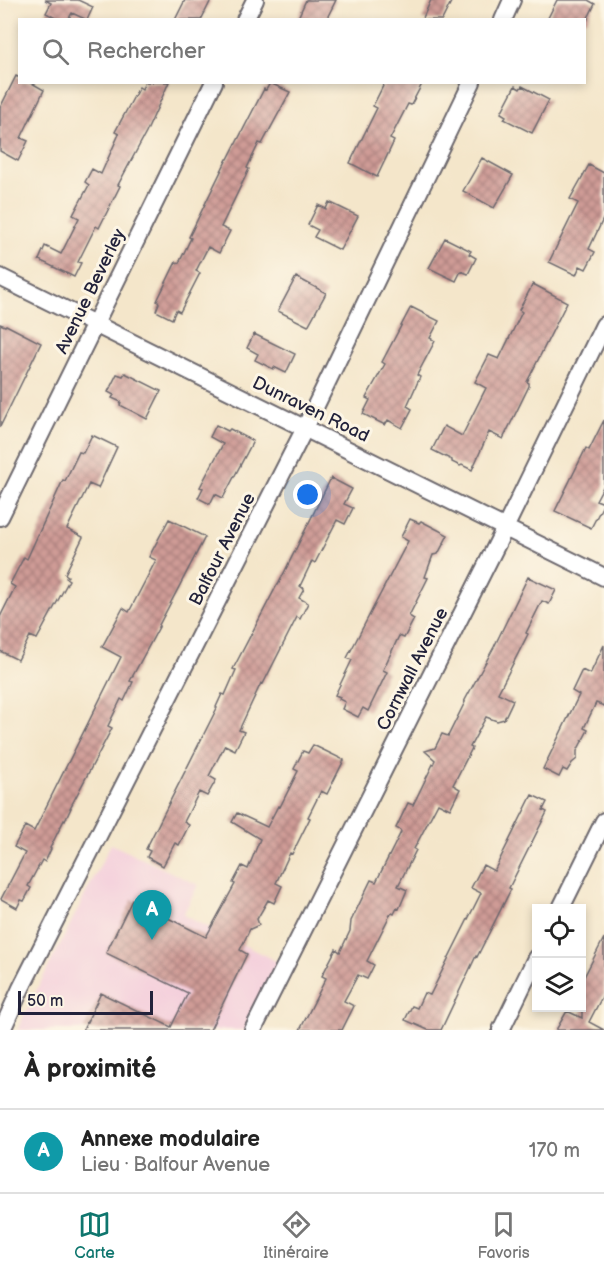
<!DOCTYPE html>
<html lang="fr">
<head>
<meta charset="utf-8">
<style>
	:root { --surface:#fff; --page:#f2f2f2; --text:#222; --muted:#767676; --line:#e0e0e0; --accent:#0f766e }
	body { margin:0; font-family:"Balsamiq Sans",sans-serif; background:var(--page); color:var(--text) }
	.controls { position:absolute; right:18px; bottom:18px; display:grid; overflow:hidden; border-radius:0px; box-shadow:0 3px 9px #0003 }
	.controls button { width:54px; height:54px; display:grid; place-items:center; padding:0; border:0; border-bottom:2px solid var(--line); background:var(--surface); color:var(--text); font:30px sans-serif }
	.scale { position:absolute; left:18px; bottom:15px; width:135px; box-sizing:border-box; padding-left:6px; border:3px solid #22223b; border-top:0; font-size:16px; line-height:21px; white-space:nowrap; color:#22223b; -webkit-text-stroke:4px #fcf5e5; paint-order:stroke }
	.you { position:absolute; left:308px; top:495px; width:21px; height:21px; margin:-15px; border:4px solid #fff; border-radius:50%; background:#1a73e8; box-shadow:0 0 0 9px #1a73e833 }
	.badge { display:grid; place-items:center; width:39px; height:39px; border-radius:50%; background:var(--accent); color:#fff; font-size:20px; font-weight:700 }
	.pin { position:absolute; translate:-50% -50px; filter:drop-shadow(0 2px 3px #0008) }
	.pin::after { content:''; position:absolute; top:32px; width:21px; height:18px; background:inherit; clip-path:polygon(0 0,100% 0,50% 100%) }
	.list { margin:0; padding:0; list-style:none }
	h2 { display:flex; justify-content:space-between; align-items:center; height:78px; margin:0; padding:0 24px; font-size:26px }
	h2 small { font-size:20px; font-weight:400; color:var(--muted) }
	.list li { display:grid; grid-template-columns:39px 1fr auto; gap:18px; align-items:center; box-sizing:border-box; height:84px; padding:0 24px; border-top:2px solid var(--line) }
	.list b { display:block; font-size:22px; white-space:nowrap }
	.list p { margin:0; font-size:20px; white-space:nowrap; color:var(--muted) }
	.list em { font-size:20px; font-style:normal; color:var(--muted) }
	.icon { flex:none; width:33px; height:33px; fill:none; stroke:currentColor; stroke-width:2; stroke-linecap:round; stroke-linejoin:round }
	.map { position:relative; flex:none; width:604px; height:1030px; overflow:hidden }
	.search { position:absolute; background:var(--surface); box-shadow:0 3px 9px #0003; left:18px; right:18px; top:18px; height:66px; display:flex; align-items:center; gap:15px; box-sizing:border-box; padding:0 21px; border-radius:0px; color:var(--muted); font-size:22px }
	.sheet { height:162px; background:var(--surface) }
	nav { display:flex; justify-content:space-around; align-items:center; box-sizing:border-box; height:84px; border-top:2px solid var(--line); background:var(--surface); font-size:16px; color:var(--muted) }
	nav a { display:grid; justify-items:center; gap:3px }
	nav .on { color:var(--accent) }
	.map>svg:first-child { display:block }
</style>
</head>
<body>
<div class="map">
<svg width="604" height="1030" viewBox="0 0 604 1030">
	<defs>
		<pattern id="building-cross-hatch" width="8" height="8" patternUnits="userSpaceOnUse" patternTransform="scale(1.5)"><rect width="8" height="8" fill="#cf9b96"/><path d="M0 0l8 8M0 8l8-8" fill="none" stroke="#a87e7c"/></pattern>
	</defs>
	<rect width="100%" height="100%" fill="#fcf5e5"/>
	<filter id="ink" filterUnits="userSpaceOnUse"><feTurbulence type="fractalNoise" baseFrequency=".0167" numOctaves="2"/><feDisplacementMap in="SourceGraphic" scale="12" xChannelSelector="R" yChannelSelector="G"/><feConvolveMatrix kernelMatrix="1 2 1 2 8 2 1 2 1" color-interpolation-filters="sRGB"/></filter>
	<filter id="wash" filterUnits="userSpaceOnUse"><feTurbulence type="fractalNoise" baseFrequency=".008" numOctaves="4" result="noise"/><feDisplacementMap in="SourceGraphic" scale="24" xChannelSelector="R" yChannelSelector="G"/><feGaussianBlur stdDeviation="1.35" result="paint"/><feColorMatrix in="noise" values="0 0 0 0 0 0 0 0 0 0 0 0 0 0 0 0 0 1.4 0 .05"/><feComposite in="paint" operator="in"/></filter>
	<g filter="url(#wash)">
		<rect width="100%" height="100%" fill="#f4e6ca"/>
		<path fill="#f4cfdc" d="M111 844 198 885 183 915 284 965 246 1030H18L24 1015Z"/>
		<g id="blocks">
			<path fill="url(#building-cross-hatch)" d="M45 0H78L93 7 87 20 72 13 68 20H59L46 13 51 3Z
				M185 0H211L201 20H175Z
				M306 0H336L326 20H297Z
				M431 0H452L442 20H422Z
				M557 0H588L595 4 587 20H547Z
				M16 76 20 78V82H30L44 90 21 138 28 141 18 161 0 151V108Z
				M145 82H169L146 133 118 185 120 186 99 228 96 226 78 262 81 263 74 277 39 260 45 246 61 254 79 218 73 215 89 185 85 182 92 169 101 174 119 134 115 132 139 87 142 89Z
				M385 82H423L411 105 408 104 390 139 394 141 377 177 350 163 377 108 373 106Z
				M270 83 290 92 262 144 259 143 247 168 249 169 221 227 230 231 219 253 208 247 196 271 200 273 180 312 176 310 172 319 156 311 159 303 157 301 176 262 179 263 191 238 189 237 227 159H228L264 89 266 90Z
				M515 86 520 89 522 86 549 100 532 133 504 119 506 116 501 113Z
				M482 158 513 175 494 208 463 191Z
				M589 165 604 173V217L589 249 595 252 586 269 580 266 576 275 549 262 578 203 570 199Z
				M329 202 358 216 340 250 314 237 318 230 308 225 318 205 326 209Z
				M445 238 471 251 469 254 476 258 468 274 461 271 456 281 429 268Z
				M296 277 326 293 308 326 278 311Z
				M533 284 567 302 527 382 529 383V386L503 439 489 432 472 470 462 465 460 466 452 462V460L432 450 444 426 462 436 486 388 475 382 489 355 499 359 522 312 519 310Z
				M411 307 439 321 430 338 435 341 417 375 420 377 407 406 412 409 402 428 388 420 385 425 363 414 370 400 366 398 385 364 382 362Z
				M0 324 5 326 6 325 41 343 0 427Z
				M254 334 295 354 286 373 274 367 273 369 255 360 258 354 247 348Z
				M125 373 161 391 147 419 120 405 121 402 112 398 114 395 108 392 117 374 123 376Z
				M604 420V485L596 500 604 503 591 528 555 511 586 448 589 450Z
				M216 425 228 431 230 429 253 441 223 498 215 494 210 504 198 498 203 488 200 487 223 444 210 437Z
				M92 435 117 447 98 488 89 484 67 529 83 537 65 574 68 576 66 578 69 580 37 639 30 636 18 660 0 651V617L15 587 10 584 24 557 27 559 63 480 65 481 79 452 83 453Z
				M331 478 352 489 344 504 353 508 345 524 337 520 315 563 312 561 300 586 304 589 299 598 308 603 300 619 297 617 263 684 261 683 239 730 244 732 235 750 225 745 209 776 216 780 207 796 199 792 184 822 189 825 179 845 175 843 163 866 147 857 150 851 146 849 217 708 216 707 222 694 225 695 236 670 233 669 277 585H278Z
				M169 519 205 537 158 627H159L130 681 133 682 124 701 121 699 108 726 112 728 70 808H71L65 821 64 820 50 848 51 849 45 862 42 860 28 886 31 888 24 901 21 900 17 908 1 899 25 853 14 847 25 826 34 831 121 657 102 647 123 608 129 612 156 560 149 557Z
				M410 519 419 523 421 521 448 535 438 554 433 555 425 577 428 578 409 616 414 619 404 638 399 636 383 670 387 672 368 711 363 708 358 717 342 709 345 702 339 699 340 697 335 695 352 660 347 658 408 541 401 537Z
				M528 577 556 590 549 604 542 601 526 633 528 634 498 693 513 700 504 719 497 721 486 717 470 747 472 748 453 785 460 789 450 809 438 803 414 849 416 850 398 886 407 890 399 909 397 908 394 914 392 913 390 915 367 961 374 965 367 979 358 975 344 1001 354 1006 342 1030H300L326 978 322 976 336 949 340 952 350 931 351 921 371 880 376 882 401 832 400 830 396 828 408 803 413 805 435 760 425 751 435 748 442 734 448 736 465 702H464L494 647Z
				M604 645V706L596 703 584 728 588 730 577 751V759L572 763 567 771 563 769 559 777 543 769 579 695 572 691 582 670 590 674Z
				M313 745 344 760 327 794 321 791 308 817 310 818 292 854 290 853 276 883 282 886 274 903 268 900 257 919 259 925 250 929 240 950 247 954 210 1030H83L101 993 171 1027 188 993 106 953 132 900 206 937 235 884 233 883 242 866 248 869 260 839 232 822 237 813 267 827 278 806 280 807 298 771 294 769 303 751 308 753Z
				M532 795 547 802 543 810 547 812 509 888 511 889 477 957 476 956 441 1030H428L405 1020 412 1006 417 1008 424 993 430 995 481 893 471 888 483 865 494 871Z
				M604 938V993L589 1022 604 1030H556L567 1011 582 1018V981Z"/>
		</g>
	</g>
	<g filter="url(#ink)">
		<use href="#blocks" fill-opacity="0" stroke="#6c676d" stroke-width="1.5"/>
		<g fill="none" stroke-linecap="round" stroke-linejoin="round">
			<g stroke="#6c676d" stroke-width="20">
				<path id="minor" d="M245 20 255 0
					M503 20 512 0
					M0 277 604 577
					M0 517 214 82
					M561 908 604 821
					M2 1030 21 988 305 428 472 82
					M253 1030 505 528 604 325
					M501 1030 536 958"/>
			</g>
			<use href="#minor" stroke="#fff" stroke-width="16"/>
		</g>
	</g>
	<g text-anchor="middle" stroke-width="6" stroke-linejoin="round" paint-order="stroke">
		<g font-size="18" fill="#22223b" stroke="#fcf5e5">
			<text transform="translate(90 291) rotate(-64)" y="6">Avenue Beverley</text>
			<text transform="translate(311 409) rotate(26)" y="6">Dunraven Road</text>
			<text transform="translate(222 549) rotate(-63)" y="6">Balfour Avenue</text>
			<text transform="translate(412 669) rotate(-63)" y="6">Cornwall Avenue</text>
		</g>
	</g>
</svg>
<div class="controls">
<button><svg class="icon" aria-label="locate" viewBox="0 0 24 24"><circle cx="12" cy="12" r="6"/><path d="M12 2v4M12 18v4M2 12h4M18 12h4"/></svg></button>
<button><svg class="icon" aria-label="layers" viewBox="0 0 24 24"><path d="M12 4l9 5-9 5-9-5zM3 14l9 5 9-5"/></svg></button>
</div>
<div class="scale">50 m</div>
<div class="you"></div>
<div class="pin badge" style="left:152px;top:940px;background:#0f9aa8">A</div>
<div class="search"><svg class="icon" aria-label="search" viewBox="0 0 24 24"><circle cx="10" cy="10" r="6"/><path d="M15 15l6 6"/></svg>Rechercher</div>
</div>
<section class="sheet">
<h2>À proximité<small></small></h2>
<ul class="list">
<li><span class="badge" style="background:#0f9aa8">A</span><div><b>Annexe modulaire</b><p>Lieu · Balfour Avenue</p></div><em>170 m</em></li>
</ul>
</section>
<nav>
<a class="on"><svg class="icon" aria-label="map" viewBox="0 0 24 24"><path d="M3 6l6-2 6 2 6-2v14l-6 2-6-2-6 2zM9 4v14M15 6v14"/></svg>Carte</a>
<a><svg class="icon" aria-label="directions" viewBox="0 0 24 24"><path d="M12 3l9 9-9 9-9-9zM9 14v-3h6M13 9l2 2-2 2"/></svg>Itinéraire</a>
<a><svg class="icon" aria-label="saved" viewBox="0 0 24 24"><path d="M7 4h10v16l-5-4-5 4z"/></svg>Favoris</a>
</nav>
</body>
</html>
